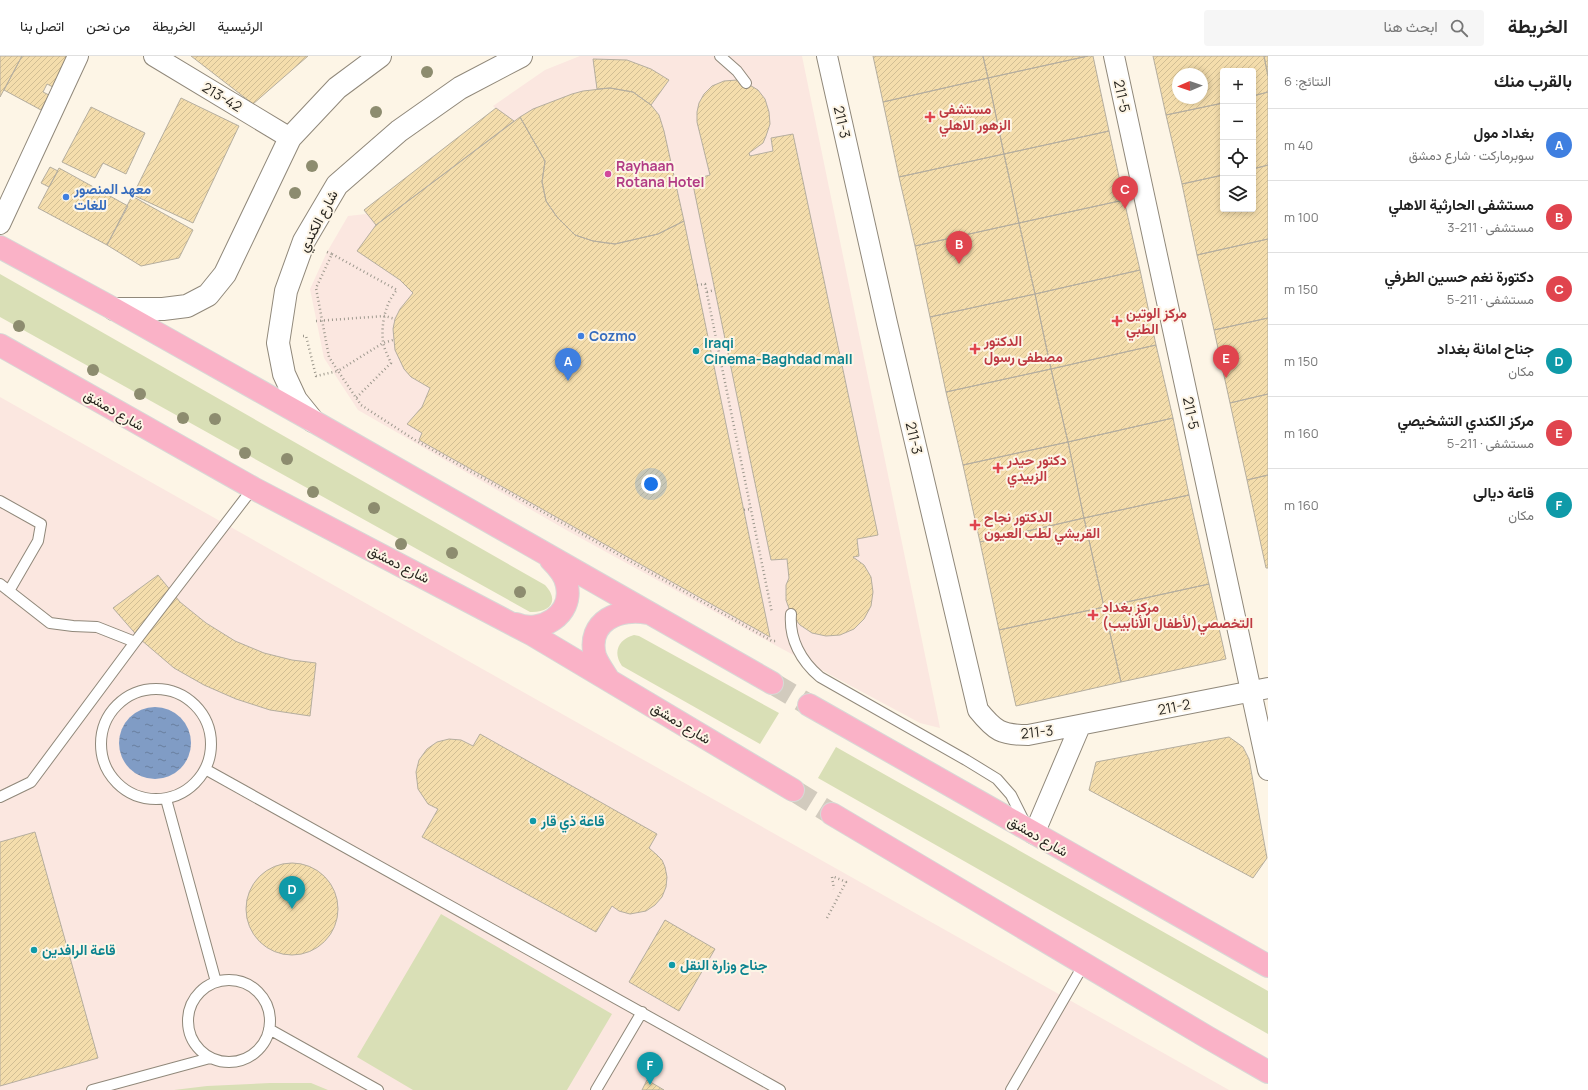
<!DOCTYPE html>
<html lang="ar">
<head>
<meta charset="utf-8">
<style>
	:root { --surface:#fff; --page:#f6f6f6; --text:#222; --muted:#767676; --line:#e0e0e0; --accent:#d93025 }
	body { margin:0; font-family:Manrope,Vazirmatn,sans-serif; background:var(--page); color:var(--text); direction:rtl }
	.controls { position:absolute; right:12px; top:12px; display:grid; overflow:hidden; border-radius:4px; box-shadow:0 2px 6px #0003 }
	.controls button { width:36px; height:36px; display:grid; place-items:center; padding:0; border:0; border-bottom:1px solid var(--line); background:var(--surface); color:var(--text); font:20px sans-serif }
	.compass { position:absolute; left:1172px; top:12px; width:36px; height:36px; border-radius:50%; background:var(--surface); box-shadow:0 2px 6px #0003; rotate:268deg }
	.you { position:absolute; left:651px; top:428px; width:14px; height:14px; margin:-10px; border:3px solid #fff; border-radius:50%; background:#1a73e8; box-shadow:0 0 0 6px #1a73e833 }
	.badge { display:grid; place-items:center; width:26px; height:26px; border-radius:50%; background:var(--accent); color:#fff; font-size:13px; font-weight:700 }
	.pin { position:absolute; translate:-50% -33px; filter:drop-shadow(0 1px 2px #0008) }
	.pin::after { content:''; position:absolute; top:21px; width:14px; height:12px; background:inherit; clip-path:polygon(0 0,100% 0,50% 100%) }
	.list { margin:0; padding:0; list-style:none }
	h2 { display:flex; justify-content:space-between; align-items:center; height:52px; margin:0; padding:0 16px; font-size:17px }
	h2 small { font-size:13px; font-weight:400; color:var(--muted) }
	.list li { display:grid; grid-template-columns:26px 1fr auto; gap:12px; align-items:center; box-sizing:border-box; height:72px; padding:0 16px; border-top:1px solid var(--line) }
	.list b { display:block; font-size:15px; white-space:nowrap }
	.list p { margin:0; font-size:13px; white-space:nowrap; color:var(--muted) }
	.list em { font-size:13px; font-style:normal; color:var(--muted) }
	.icon { flex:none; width:22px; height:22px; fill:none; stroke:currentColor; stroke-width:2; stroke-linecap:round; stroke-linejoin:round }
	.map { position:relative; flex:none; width:1268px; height:1034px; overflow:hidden; direction:ltr }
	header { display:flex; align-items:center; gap:24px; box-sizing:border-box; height:56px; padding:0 20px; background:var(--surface); border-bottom:1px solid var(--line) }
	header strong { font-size:19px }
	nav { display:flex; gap:22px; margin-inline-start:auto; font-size:14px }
	.search { width:280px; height:36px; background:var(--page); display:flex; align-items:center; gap:10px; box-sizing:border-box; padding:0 14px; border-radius:4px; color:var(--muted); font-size:15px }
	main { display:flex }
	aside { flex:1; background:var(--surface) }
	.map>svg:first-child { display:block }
</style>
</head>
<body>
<header>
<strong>الخريطة</strong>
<div class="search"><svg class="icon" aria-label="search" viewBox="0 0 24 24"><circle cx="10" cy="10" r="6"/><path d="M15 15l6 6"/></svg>ابحث هنا</div>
<nav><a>الرئيسية</a><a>الخريطة</a><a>من نحن</a><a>اتصل بنا</a></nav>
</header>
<main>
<aside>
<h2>بالقرب منك<small>النتائج: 6</small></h2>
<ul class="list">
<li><span class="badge" style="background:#3f7fe0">A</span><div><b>بغداد مول</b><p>سوبرماركت · شارع دمشق</p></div><em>40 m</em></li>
<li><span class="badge" style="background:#e0444e">B</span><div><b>مستشفى الحارثية الاهلي</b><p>مستشفى · 211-3</p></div><em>100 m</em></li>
<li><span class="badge" style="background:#e0444e">C</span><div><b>دكتورة نغم حسين الطرفي</b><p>مستشفى · 211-5</p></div><em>150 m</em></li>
<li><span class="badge" style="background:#0f9aa8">D</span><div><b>جناح امانة بغداد</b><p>مكان</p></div><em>150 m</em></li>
<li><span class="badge" style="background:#e0444e">E</span><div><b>مركز الكندي التشخيصي</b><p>مستشفى · 211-5</p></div><em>160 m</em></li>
<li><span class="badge" style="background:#0f9aa8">F</span><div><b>قاعة ديالى</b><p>مكان</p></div><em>160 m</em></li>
</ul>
</aside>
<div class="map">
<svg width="1268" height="1034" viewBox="0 0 1268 1034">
	<defs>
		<pattern id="water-ripples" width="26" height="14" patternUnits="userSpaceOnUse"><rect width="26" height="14" fill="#809cc5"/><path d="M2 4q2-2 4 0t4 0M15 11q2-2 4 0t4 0" fill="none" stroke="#697f9f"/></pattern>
		<pattern id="building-hatch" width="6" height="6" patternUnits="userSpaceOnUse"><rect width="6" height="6" fill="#f4ddac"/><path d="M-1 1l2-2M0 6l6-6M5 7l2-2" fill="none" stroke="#d1be94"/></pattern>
	</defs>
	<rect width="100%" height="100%" fill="#fdf5e6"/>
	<path fill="#fbe7e0" d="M580 0H802L940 672 920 667 775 589 568 475 358 354 324 302 310 233 327 196 348 160 366 158 364 154 496 53 493 50 545 14Z
		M0 341 1229 1034H0Z"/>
	<path fill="#d9dfb6" d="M0 218 545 529C560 545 550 557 530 556L0 261Z
		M634 579 639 580 779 657 760 688 622 610C612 596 619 583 634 579Z
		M836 691 1268 935V978L818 722Z
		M441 858 612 958 567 1034H413L357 1001Z
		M270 1027H311L328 1034H174L207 1030Z"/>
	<path fill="url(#water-ripples)" d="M119 687a36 36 0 1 1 72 0a36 36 0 1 1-72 0Z"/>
	<path fill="url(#building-hatch)" stroke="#b5ae9f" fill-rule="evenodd" d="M0 0H22L0 41Z
		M22 0H69L53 31 47 28 43 36 49 39 41 54 4 34Z
		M191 0H308L253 48Z
		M873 0H983L988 22 883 46Z
		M983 0H1088L988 22Z
		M1088 0H1093L1109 75 1004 98 988 22Z
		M1153 0H1264L1268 20V36L1253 40V15H1223V47L1166 59ZM1178 18H1202V42H1178Z
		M1264 0H1268V20Z
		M593 3 627 4 651 13 669 24 651 49 633 36 610 32 597 33Z
		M988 22 1004 98 899 121 883 46Z
		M737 24 748 28 758 34 765 43 769 56 770 68 766 80 763 87 749 97 750 100 773 95 771 82 793 78 878 479 857 483 859 500 853 501 864 509 871 521 873 536 871 550 864 563 854 573 840 579 826 580 812 577 800 569 791 558 786 544V529L789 522 787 503 771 504 692 124 710 119 697 66V56L699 47 704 38 712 30 724 25Z
		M610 32 633 36 651 49 659 59 664 75 684 165 658 178 615 188 593 185 575 179 557 161 546 145 542 126 545 105 520 61 533 53 572 38 583 35Z
		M1268 36V109L1253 113V40Z
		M181 42 239 70 193 167 133 139Z
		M1223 47V119L1182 128 1166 59Z
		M91 51 145 77 126 118 103 107 95 122 62 106Z
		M496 52 514 65 376 169 364 154Z
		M520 61 545 105 542 126 546 145 557 161 575 179 593 185 615 188 658 178 684 165 770 581 419 384 422 377 407 368 422 351 430 332 411 321 404 313 395 294 393 273 395 263 400 253 413 237 400 224 357 195 376 169Z
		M1109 75 1124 144 1019 167 1004 98Z
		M1004 98 1019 167 915 190 899 121Z
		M1268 109V183L1197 199 1182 128 1223 119V153H1253V113Z
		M50 111 58 115 49 131 41 127Z
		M59 112 128 150 107 189 38 152Z
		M132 140 193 174 179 202 141 210 107 189Z
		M1124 144 1140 214 1035 238 1019 167Z
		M1019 167 1035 238 930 261 915 190Z
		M1268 183V262L1214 274 1197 199Z
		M1140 214 1156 289 1051 313 1035 238Z
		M1035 238 1051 313 946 336 930 261Z
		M1268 262V338L1230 347 1214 274Z
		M1156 289 1173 362 1068 386 1051 313Z
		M1051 313 1068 386 963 409 946 336Z
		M1268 338V419L1247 424 1230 347Z
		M1173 362 1189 439 1084 462 1068 386Z
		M1068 386 1084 462 980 486 963 409Z
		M1268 419V512H1266L1247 424Z
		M1189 439 1209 528 1104 551 1084 462Z
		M1084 462 1104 551 999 574 980 486Z
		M158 519 180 546 206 567 235 585 264 597 292 604 316 607 310 660 270 654 236 643 204 629 174 612 140 583 113 552Z
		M1209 528 1226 603 1121 626 1104 551Z
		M1104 551 1121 626 1016 650 999 574Z
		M480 678 657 778 649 792 657 799 662 804 665 811 667 821 666 831 662 841 655 849 646 855 630 858 619 855 612 850 596 876 422 781 438 753 428 748 418 733 416 716 419 704 427 693 437 686 449 683 461 684 473 690Z
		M1229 681 1243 691 1249 703 1267 802 1253 822 1089 734 1096 706Z
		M35 776 98 1002 0 1030V786Z
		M246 853a46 46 0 1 1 92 0a46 46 0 1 1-92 0Z
		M665 864 715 893 679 955 629 926Z
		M647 1024 664 1034H642Z"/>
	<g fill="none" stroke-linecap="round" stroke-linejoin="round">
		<path stroke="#d2cbbe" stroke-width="22" stroke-dasharray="22 11" stroke-linecap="butt" d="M772 627 809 649
			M793 734 832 758"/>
		<g stroke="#90887a" stroke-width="12">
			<path id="service" d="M720 0 737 15 746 27
				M0 445 41 468 38 485 9 535
				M0 528 50 567 73 570 97 571 135 586
				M791 558C789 583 801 605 820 621L966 704 997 723 1011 739 1025 767
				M101 688a55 55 0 1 1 110 0a55 55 0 1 1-110 0Z
				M205 713 780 1034
				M0 741 31 726 135 586 253 432
				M166 743 216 926
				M188 965a41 41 0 1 1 82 0a41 41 0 1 1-82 0Z
				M269 973 378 1034
				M92 1034 210 1002
				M596 1034 642 956
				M1011 1034 1084 908"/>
		</g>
		<g stroke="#90887a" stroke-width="22">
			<path id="minor" d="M154 0 290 82
				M827 0 887 267 978 654C995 675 1001 679 1028 679L1268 632
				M1114 0 1268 714
				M0 168 78 0
				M1034 778 1080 670"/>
		</g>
		<g stroke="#90887a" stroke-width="24">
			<path id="tertiary" d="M114 253H163L187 250 208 239 225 218 290 82 337 32 380 0
				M313 365 296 344 284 318 278 287 286 235 304 185 337 129 399 75 460 32 521 0"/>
		</g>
		<g stroke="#d8d8d6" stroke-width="24">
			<path id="primary" d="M0 191 114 253 313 365 772 627
				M0 289 253 432 533 579 793 734
				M516 568C541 578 573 559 567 530 566 520 558 511 551 504
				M609 624C604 616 598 608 595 600 586 565 620 551 648 557
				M809 649 1268 910
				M832 758 1207 981 1268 1016"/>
		</g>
		<path stroke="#9e998e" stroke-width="2.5" stroke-dasharray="1 3" stroke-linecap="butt" d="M327 196 332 198 316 232 329 301 338 315 383 287 393 284
			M332 198 397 234C385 247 381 269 383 286 384 293 388 300 391 307L356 342
			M697 229 705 228 772 557
			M707 236 715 234
			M316 265 385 260 395 263
			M303 280H306L316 320 338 315 361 349 415 384 772 585H776
			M744 454 751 453
			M832 821 834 833
			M827 862 846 826 832 820"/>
		<use href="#service" stroke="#fff" stroke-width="10"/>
		<use href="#minor" stroke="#fff" stroke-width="20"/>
		<use href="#tertiary" stroke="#fff" stroke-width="22"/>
		<use href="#primary" stroke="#fab2c7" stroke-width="22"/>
	</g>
	<g fill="#8d8c6f">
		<circle cx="427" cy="16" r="6"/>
		<circle cx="376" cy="56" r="6"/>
		<circle cx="312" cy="110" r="6"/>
		<circle cx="295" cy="137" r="6"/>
		<circle cx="19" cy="270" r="6"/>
		<circle cx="93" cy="314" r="6"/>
		<circle cx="140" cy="338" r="6"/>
		<circle cx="183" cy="362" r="6"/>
		<circle cx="215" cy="363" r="6"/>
		<circle cx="245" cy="397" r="6"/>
		<circle cx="287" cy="403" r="6"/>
		<circle cx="313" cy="436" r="6"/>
		<circle cx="374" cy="452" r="6"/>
		<circle cx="401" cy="488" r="6"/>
		<circle cx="452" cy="497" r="6"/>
		<circle cx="520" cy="536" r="6"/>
	</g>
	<g fill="#e0444e" stroke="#fdf5e6" stroke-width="1.5">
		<path d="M928 55h4v4h4v4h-4v4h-4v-4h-4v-4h4z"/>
		<path d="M1115 259h4v4h4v4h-4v4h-4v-4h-4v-4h4z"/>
		<path d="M973 287h4v4h4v4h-4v4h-4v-4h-4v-4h4z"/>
		<path d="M996 406h4v4h4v4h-4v4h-4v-4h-4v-4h4z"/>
		<path d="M973 463h4v4h4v4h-4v4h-4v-4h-4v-4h4z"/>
		<path d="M1091 553h4v4h4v4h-4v4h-4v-4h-4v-4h4z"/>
	</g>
	<circle fill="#d1479c" stroke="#fdf5e6" stroke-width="1.5" cx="608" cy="118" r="4"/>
	<g fill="#3f7fe0" stroke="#fdf5e6" stroke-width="1.5">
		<circle cx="66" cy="141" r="4"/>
		<circle cx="581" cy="280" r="4"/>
	</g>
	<g fill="#0f9aa8" stroke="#fdf5e6" stroke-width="1.5">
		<circle cx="696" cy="295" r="4"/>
		<circle cx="533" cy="765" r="4"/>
		<circle cx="34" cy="894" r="4"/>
		<circle cx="672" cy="909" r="4"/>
	</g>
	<g text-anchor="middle" stroke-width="4" stroke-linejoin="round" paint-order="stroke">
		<g font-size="14" fill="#27241e" stroke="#fdf5e6">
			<text transform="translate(1122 40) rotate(78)" y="5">211-5</text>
			<text transform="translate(222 41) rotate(31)" y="5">213-42</text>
			<text transform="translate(842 66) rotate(77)" y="5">211-3</text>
			<text transform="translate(318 165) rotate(-62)" y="5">شارع الكندي</text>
			<text transform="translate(114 354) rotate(30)" y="5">شارع دمشق</text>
			<text transform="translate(1191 357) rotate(78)" y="5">211-5</text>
			<text transform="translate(914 382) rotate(77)" y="5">211-3</text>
			<text transform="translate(399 508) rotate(27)" y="5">شارع دمشق</text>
			<text transform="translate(1174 651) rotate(-11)" y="5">211-2</text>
			<text transform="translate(681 667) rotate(31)" y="5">شارع دمشق</text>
			<text transform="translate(1037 676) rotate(-6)" y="5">211-3</text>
			<text transform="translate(1038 780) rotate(30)" y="5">شارع دمشق</text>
		</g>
		<g font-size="14" font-weight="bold" fill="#be3a42" stroke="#fdf5e6" text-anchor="start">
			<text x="939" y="58">مستشفى<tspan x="939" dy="16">الزهور الاهلي</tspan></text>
			<text x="1126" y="262">مركز الوتين<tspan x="1126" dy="16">الطبي</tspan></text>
			<text x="984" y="290">الدكتور<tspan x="984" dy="16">مصطفى رسول</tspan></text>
			<text x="1007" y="409">دكتور حيدر<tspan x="1007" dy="16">الزبيدي</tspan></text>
			<text x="984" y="466">الدكتور نجاح<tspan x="984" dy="16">القريشي لطب العيون</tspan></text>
			<text x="1102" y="556">مركز بغداد<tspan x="1102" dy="16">التخصصي(لأطفال الأنابيب)</tspan></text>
		</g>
		<g font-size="14" font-weight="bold" fill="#b23c85" stroke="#fdf5e6" text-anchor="start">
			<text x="616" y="115">Rayhaan<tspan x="616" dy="16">Rotana Hotel</tspan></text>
		</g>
		<g font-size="14" font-weight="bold" fill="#366cbe" stroke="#fdf5e6" text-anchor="start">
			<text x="74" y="138">معهد المنصور<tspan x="74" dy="16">للغات</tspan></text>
			<text x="589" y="285">Cozmo</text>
		</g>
		<g font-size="14" font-weight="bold" fill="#0d838f" stroke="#fdf5e6" text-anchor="start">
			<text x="704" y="292">Iraqi<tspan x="704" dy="16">Cinema-Baghdad mall</tspan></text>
			<text x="541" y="770">قاعة ذي قار</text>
			<text x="42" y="899">قاعة الرافدين</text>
			<text x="680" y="914">جناح وزارة النقل</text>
		</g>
	</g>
</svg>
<div class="controls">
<button>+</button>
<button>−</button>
<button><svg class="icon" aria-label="locate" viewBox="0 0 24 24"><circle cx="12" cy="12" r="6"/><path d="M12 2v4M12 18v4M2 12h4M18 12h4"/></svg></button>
<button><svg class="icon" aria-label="layers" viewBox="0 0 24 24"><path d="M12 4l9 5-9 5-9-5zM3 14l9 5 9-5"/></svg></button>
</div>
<svg class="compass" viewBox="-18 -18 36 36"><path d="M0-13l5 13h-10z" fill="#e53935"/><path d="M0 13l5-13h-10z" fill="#767676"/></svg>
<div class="you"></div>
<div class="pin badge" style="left:568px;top:325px;background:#3f7fe0">A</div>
<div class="pin badge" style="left:959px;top:208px;background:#e0444e">B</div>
<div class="pin badge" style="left:1125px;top:153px;background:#e0444e">C</div>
<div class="pin badge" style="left:292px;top:853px;background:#0f9aa8">D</div>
<div class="pin badge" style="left:1226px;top:322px;background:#e0444e">E</div>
<div class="pin badge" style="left:650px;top:1029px;background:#0f9aa8">F</div>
</div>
</main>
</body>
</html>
